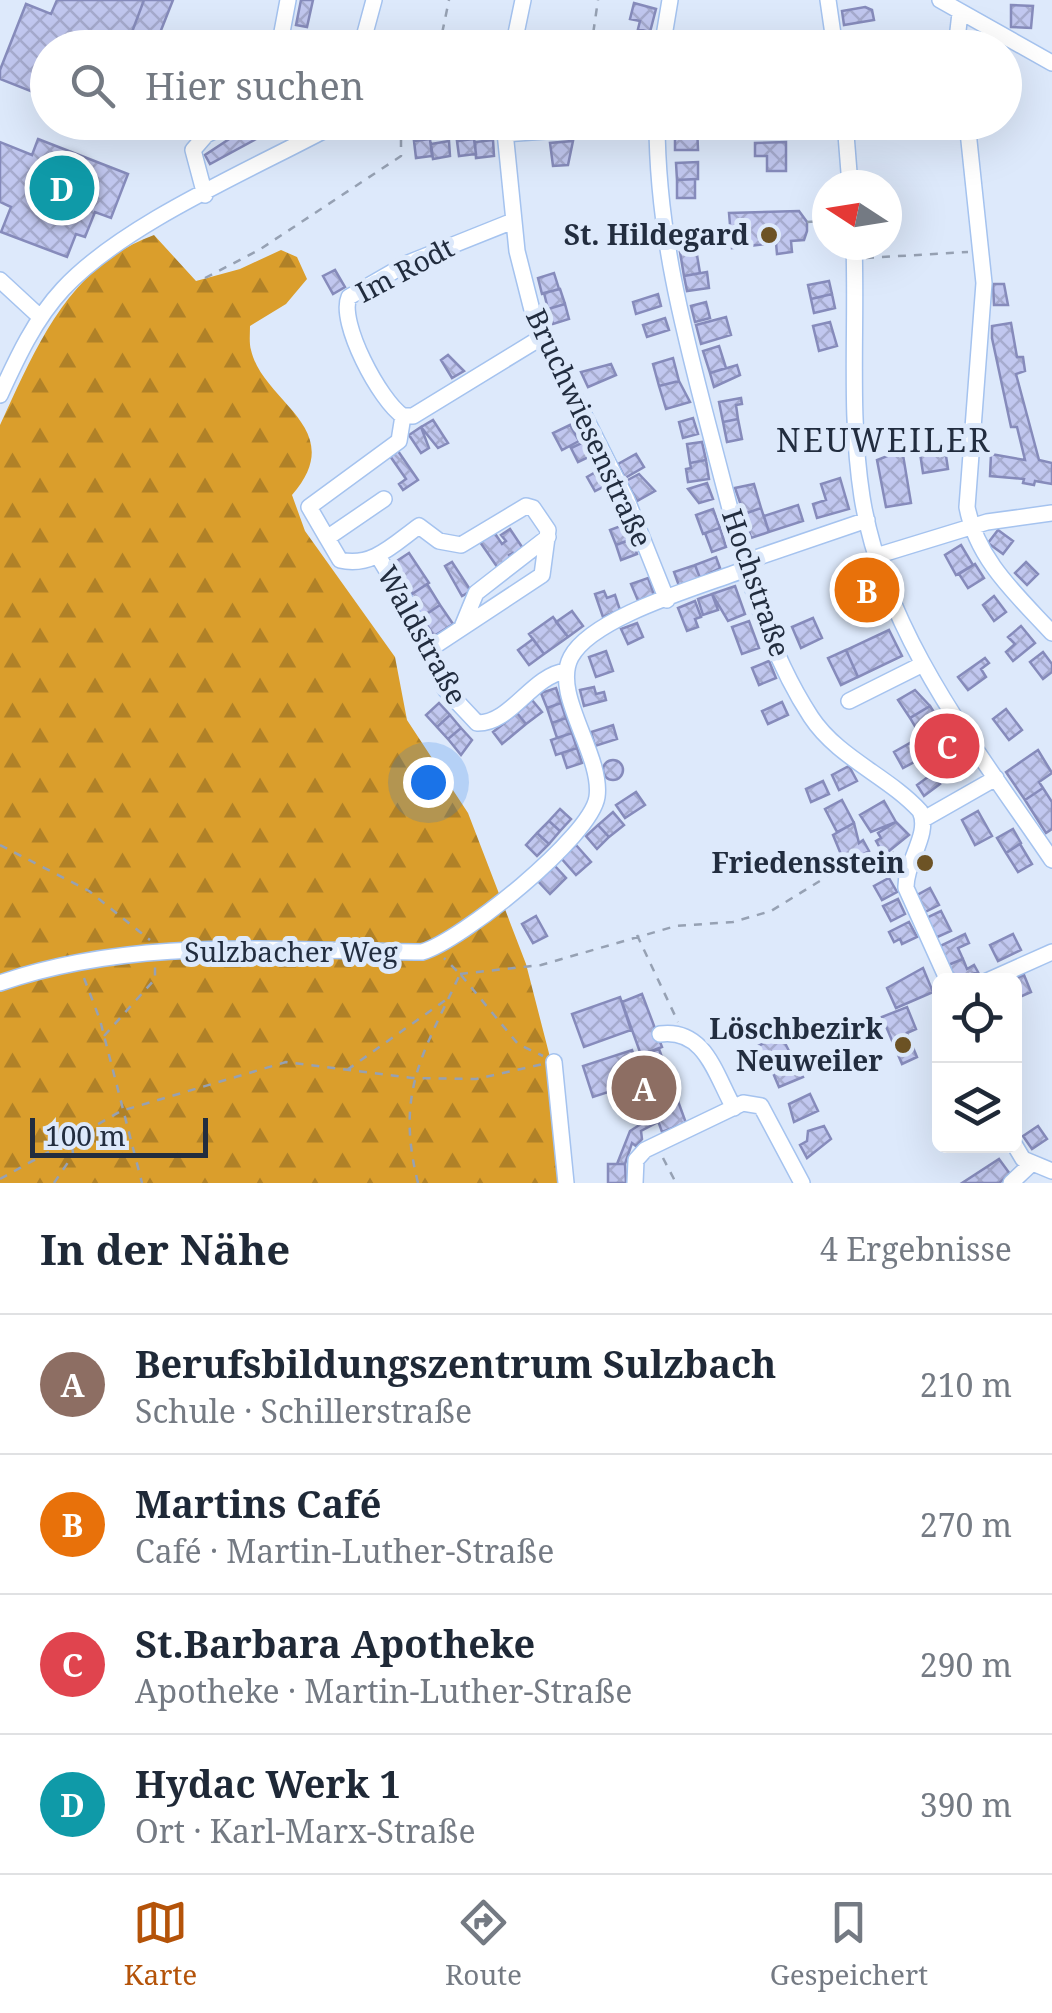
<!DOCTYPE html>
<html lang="de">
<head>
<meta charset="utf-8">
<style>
	:root { --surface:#fff; --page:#f2f2f3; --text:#1f2937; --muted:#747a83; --line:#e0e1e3; --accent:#b45309 }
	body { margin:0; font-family:"Noto Serif",serif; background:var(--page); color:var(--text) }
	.controls { position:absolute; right:30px; bottom:30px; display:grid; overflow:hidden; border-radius:15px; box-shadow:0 10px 40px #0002 }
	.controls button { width:90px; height:90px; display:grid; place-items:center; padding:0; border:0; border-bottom:2px solid var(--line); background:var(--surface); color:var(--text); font:50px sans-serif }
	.compass { position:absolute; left:812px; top:170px; width:90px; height:90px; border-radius:50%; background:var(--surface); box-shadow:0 10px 40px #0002; rotate:282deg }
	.scale { position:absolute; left:30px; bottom:25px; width:178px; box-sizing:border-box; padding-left:10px; border:5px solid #222d3f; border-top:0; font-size:28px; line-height:35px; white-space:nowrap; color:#222d3f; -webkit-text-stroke:8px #dde9fb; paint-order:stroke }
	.you { position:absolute; left:428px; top:782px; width:35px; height:35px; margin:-25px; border:8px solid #fff; border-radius:50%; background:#1a73e8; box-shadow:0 0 0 15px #1a73e833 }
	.badge { display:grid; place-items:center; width:65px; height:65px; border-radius:50%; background:var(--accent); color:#fff; font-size:32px; font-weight:700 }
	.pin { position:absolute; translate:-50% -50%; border:5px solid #fff; box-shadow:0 2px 10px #0006 }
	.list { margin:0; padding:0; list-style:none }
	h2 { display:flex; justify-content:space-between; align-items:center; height:130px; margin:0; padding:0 40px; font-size:42px }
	h2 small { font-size:32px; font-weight:400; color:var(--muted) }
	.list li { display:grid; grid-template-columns:65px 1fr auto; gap:30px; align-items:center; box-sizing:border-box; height:140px; padding:0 40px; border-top:2px solid var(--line) }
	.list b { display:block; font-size:38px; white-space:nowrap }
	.list p { margin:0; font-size:32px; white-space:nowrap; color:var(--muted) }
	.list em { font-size:32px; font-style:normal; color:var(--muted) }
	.icon { flex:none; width:55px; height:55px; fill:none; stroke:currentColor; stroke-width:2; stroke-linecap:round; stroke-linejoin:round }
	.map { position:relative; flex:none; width:1052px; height:1183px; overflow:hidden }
	.search { position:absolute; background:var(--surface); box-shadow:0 10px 40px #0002; left:30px; right:30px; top:30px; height:110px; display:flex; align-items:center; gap:25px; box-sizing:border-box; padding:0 35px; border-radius:55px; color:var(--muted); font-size:38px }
	.sheet { height:690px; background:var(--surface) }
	nav { display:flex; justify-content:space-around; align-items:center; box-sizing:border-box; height:140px; border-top:2px solid var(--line); background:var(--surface); font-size:28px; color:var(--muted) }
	nav a { display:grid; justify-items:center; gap:5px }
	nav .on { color:var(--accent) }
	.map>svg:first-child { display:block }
</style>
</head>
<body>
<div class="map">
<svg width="1052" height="1183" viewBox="0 0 1052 1183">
	<defs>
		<pattern id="forest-firs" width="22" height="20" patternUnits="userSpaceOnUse" patternTransform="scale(2.5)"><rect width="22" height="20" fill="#da9e2c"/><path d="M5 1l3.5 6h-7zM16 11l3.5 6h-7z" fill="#b08127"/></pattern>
		<pattern id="building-cross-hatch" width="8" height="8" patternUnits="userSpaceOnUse" patternTransform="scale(2.5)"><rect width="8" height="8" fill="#c1c7ef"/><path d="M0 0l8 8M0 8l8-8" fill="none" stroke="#a6abce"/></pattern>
	</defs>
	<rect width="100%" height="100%" fill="#dde9fb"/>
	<path fill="url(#forest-firs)" d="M154 235 196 281 240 269 281 250 297 257 307 279 286 304 250 326C250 334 249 343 251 350 263 403 350 428 292 495L305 531 395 657 407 720 468 813 526 964 552 1065 562 1183H0V425C36 348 68 266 154 235Z"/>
	<path fill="url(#building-cross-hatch)" stroke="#868bbb" stroke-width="2.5" d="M57 0H144L126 48 85 32 78 48H48V98L0 79V70L26 4 51 14Z
		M144 0H173L154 48H126Z
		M301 0H313L307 27 296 25Z
		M634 3 656 9 650 32 638 29 640 21 630 19Z
		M1011 5 1033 6 1031 28 1011 27Z
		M865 7 872 10 874 20 844 25 842 11Z
		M697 124 698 150H675V125Z
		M249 126 256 139 210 164 205 155Z
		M38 139 128 174 111 218 95 212 85 237 76 234 67 257 1 232 11 207 0 202V142L32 155Z
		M430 139 432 156 416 158 414 141Z
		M474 139 476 154 459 156 457 141Z
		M493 140 494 156 476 158 475 142Z
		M449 141 450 156 433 159 431 144Z
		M573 141 568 165 553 166 550 143Z
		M786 142V171H767V156H755V143Z
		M698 162V179L677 180 676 163Z
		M695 179V198H677V180Z
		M799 211 807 222V231L804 240 791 241 792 252 777 254 776 243 732 248 729 213Z
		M696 249 700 273 684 276 680 252Z
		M335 270 345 287 333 294 323 276Z
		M707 272 709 288 687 291 684 276Z
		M554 273 559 289 542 294 538 278Z
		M829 281 832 294 811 299 808 285Z
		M993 284H1004L1008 305H994Z
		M560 289 565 304 548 309 544 293Z
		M658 294 661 306 636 314 633 302Z
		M832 294 835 308 814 313 811 299Z
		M706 302 710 318 695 322 691 306Z
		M565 304 569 319 553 324 548 309Z
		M726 317 731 335 701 344 696 325Z
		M665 318 669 330 647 337 643 325Z
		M830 322 837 346 819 351 813 326Z
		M1011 323 1017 357H1023L1025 371 1016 374 1039 460 1052 463V484L1035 481 1034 485 1023 483 1024 479 990 476 991 454 1025 460 1017 427H1011L992 338V326Z
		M719 346 726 368 710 373 703 351Z
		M448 355 464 371 452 378 441 360Z
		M673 358 679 381 659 386 653 364Z
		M611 364 616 375 588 387 581 372Z
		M737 365 740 375 714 387 710 373Z
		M679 381 690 402 666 409 659 386Z
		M741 398 742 404 736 405 738 419 723 422 719 402Z
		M693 418 698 434 683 438 679 422Z
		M738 419 742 439 727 442 723 422Z
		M433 420 448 443 438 448 421 427Z
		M570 425 579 441 562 450 553 433Z
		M421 427 429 448 421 453 409 435Z
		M586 441 593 455 578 462 571 448Z
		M702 442 706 460 690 463 687 444Z
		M945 449 948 469 923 473 920 453Z
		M398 451 418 480 403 490 399 484 406 479 390 456Z
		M895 453 903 455 911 503 886 507 877 460Z
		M636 454 644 467 625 478 618 464Z
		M706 460 709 479 688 482 686 469 691 468 690 463Z
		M601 469 609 484 595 491 587 477Z
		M639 474 655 491 637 501 626 481Z
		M840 478 849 509 817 518 813 504 826 500 821 484Z
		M707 483 713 499 699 503 688 489Z
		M754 484 761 508 744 514 735 488Z
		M798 505 803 521 769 532 764 516Z
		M761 508 769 532 751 538 744 514Z
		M713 509 720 528 703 534 696 515Z
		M626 524 632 539 616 545 610 530Z
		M720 528 726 547 712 552 705 533Z
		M510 529 526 553 517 559 513 553 509 555 513 562 500 571 480 542 494 532 502 544 506 541 501 535Z
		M998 530 1013 541 1003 554 988 543Z
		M632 539 637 554 621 560 616 545Z
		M961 545 973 565 956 575 945 555Z
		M409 553 429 583 412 594 392 564Z
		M716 557 720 568 700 578 695 565Z
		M452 562 471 591 462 596 445 566Z
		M1026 562 1038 574 1027 585 1015 573Z
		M975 564 984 578 968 588 959 574Z
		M695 565 700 578 679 586 674 572Z
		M648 578 655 597 639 603 631 584Z
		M868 578 879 611 860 617 849 585Z
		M427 584 440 605 422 617 409 596Z
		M849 585 855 602 837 608V589Z
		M735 586 745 614 728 621 712 594Z
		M604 591 607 598 615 595 620 610 603 617 595 594Z
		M712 594 718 610 703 615 698 599Z
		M994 596 1006 612 994 621 983 605Z
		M695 601 701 617 695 619 698 627 687 631 678 608Z
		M440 605 453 624 434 636 422 617Z
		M572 611 583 626 568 637 556 622Z
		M553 617 568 637 544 654 529 634Z
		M813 618 822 638 801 648 792 627Z
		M749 621 759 648 742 654 732 627Z
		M637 623 643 637 628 644 621 629Z
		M1021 626 1035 643 1013 661 1006 652 1015 644 1008 637Z
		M889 630 902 656 858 677 846 650Z
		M533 639 544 654 529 665 518 650Z
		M846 650 858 677 841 685 828 658Z
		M606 651 613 671 596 677 589 657Z
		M1043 652 1052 664V672L1043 679 1030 662Z
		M985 658 989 663 981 669 986 677 968 690 958 677Z
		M769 661 776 678 759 685 752 668Z
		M594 687 596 694 604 692 606 700 584 706 580 690Z
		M556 688 561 703 547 708 541 693Z
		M915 690 930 706 910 718 898 700Z
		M532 700 542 712 526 724 517 713Z
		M782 702 788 715 768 724 762 711Z
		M439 703 450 715 437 727 426 715Z
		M561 703 566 718 552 723 547 708Z
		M930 706 939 720 919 733 910 718Z
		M1006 709 1022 730 1009 740 993 719Z
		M517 713 526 724 502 744 493 732Z
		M450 715 461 728 448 739 437 727Z
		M566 718 572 733 557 738 552 723Z
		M939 720 958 750 937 763 919 733Z
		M613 725 617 739 595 746 591 732Z
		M461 728 472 740 461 755 448 739Z
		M572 733 577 748 556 755 551 740Z
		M910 743 920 759 903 768 894 752Z
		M577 748 582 763 567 768 562 753Z
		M1038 750 1052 773 1039 782 1043 788 1025 800 1006 772Z
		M603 770a10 10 0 1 1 20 0a10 10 0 1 1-20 0Z
		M849 766 857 781 839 790 832 775Z
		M932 774 940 784 924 796 917 785Z
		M823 781 829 794 811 802 806 789Z
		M1043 788 1052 802V829L1046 833 1025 800Z
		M636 792 645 805 625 818 616 805Z
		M842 800 854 823 837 832 825 809Z
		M884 801 896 822 871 832 860 815Z
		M560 809 571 819 560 831 549 821Z
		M978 811 992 836 975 845 962 820Z
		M613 812 624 825 609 837 598 825Z
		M549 821 560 831 549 844 537 833Z
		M896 822 909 835 884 855 876 841 881 838 878 833Z
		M854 823 859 843 863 840 869 851 845 864 833 835Z
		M598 825 609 837 597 849 586 836Z
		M1013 829 1021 843 1006 853 997 838Z
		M537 833 549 844 537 856 526 845Z
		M1020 844 1032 864 1018 872 1006 853Z
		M576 845 591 862 576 875 561 858Z
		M554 865 566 878 550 894 537 880Z
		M889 878 897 892 882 900 874 886Z
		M930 888 939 905 925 912 917 895Z
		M898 899 905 914 891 921 883 906Z
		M941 911 951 931 935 938 926 918Z
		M536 916 547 936 533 943 522 924Z
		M909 922 917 937 902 944 900 939 894 942 889 932Z
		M965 934 969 943 958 948 963 959 948 965 940 946Z
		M1013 934 1021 950 998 961 990 945Z
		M963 959 967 969 974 965 978 972 955 981 948 965Z
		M923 968 933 992 896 1008 887 988Z
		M1024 975 1031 992 1015 999 1014 981H1010Z
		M642 994 662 1047 641 1055 622 1002Z
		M620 997 631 1030 584 1047 572 1014Z
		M907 1007 916 1029 907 1033 917 1057 902 1064 882 1017Z
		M781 1035 790 1053 765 1070 758 1046Z
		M659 1049 686 1123 662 1132 635 1057Z
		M632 1050 642 1081 593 1097 583 1066Z
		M797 1063 803 1077 779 1087 773 1073Z
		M810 1094 818 1111 794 1122 789 1104Z
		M655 1115 658 1122 641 1131 642 1139 636 1146 632 1143 625 1164H617L630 1131Z
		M824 1126 831 1139 807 1158 800 1145 807 1141 808 1131Z
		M1038 1126 1047 1139 1032 1149 1023 1136Z
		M999 1159 1010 1174 999 1183H962Z
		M608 1164H625L626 1183H608Z"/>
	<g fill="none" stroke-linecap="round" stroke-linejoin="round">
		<g stroke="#a5c3ef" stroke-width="18">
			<path id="minor" d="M828 0 835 48
				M940 0 1052 63
				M279 48 288 0
				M361 48 374 0
				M513 48 523 0
				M662 48 670 0
				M956 48 960 13
				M392 122 453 128 504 123
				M504 122 517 251 533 314 627 500 667 600
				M657 122C657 240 688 347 717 459 740 546 761 641 811 717 838 758 888 776 920 811 931 834 905 862 906 888L948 981
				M845 122 850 185
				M967 122 984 283 967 507C977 560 1017 595 1052 633
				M504 134 657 123
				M205 195 193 150 206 135 232 122
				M513 221 408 263 349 297C338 322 380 401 403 416H413L542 337
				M854 245C857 329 849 414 862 497 884 634 976 748 1052 860
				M0 280 40 317
				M0 395C17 358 35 319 63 289 125 222 258 167 340 122
				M384 499 327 538 340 560C372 568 394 544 419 526L439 541 461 545 526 506 533 508 548 530 542 575 427 651
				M327 538 309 507 399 441 403 416
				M378 556 409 607 445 689 477 723C511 724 531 676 566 671
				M876 556 987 522 1052 513
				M744 562 867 520
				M462 627 476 593 548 537
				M849 701 923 664
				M924 819 996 778
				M987 981 1052 952
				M0 983C135 936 282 951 422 952 461 941 591 837 597 797 603 755 551 694 571 657 593 616 702 586 746 569
				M660 1034C705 1028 715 1074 734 1108
				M554 1062 566 1183
				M1014 1144 1023 1159 1052 1171
				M635 1183 636 1160 645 1150 743 1103 761 1106 802 1183
				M1011 1183 1031 1164"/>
		</g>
		<path stroke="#96a1b3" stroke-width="2.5" stroke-dasharray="8 8" stroke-linecap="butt" d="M439 48 449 0
			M591 48 598 0
			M807 222 827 221
			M866 258 968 252
			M205 278 259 250 401 156V138
			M0 845 89 891 150 940
			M637 935 678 1022
			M460 974 541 965 676 926 733 922 771 911 841 868 900 851
			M461 975 518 1044 543 1056
			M84 978 100 1020 142 1183
			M104 1036 155 979V967
			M347 1070 447 999
			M663 1158 676 1183
			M0 1179 72 1139
			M54 1183 73 1155 72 1139 121 1111 286 1062 412 1078 476 1079 543 1064
			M418 1183C395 1092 423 1054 460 974L444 958"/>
		<use href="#minor" stroke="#fff" stroke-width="15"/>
	</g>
	<g fill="#6d5325" stroke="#dde9fb" stroke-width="4">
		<circle cx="769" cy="235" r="10"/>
		<circle cx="925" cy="863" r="10"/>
		<circle cx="903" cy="1045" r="10"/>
	</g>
	<g text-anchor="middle" stroke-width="10" stroke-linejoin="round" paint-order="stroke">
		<g font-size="28" font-weight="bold" fill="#222d3f" stroke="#dde9fb" text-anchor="end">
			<text x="749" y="245">St. Hildegard</text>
			<text x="905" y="873">Friedensstein</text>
			<text x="883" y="1039">Löschbezirk<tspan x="883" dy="32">Neuweiler</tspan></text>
		</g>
		<g font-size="28" fill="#222d3f" stroke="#dde9fb">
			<text transform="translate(405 270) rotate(-28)" y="10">Im Rodt</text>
			<text transform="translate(589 428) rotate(65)" y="10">Bruchwiesenstraße</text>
			<text transform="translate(756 583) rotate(71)" y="10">Hochstraße</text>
			<text transform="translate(422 635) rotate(61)" y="10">Waldstraße</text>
			<text x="291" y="962">Sulzbacher Weg</text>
		</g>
		<g font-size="32" letter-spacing="2.5" fill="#222d3f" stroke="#dde9fb">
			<text x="884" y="452">NEUWEILER</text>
		</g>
	</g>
</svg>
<div class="controls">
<button><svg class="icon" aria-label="locate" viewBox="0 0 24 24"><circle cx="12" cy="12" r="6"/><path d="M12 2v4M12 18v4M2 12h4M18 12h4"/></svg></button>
<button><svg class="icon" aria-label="layers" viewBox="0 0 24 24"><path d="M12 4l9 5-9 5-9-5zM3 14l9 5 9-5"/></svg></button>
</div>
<svg class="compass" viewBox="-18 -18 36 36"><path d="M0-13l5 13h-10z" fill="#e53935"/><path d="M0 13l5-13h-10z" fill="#747a83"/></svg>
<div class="scale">100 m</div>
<div class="you"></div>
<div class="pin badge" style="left:644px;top:1088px;background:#8d6e63">A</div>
<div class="pin badge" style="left:867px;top:590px;background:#e8710a">B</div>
<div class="pin badge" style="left:947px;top:746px;background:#e0444e">C</div>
<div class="pin badge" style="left:62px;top:188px;background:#0f9aa8">D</div>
<div class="search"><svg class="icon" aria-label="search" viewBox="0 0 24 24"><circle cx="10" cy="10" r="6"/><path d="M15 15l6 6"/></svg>Hier suchen</div>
</div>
<section class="sheet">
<h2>In der Nähe<small>4 Ergebnisse</small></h2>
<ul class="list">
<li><span class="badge" style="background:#8d6e63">A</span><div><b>Berufsbildungszentrum Sulzbach</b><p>Schule · Schillerstraße</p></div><em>210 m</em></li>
<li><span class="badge" style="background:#e8710a">B</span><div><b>Martins Café</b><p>Café · Martin-Luther-Straße</p></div><em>270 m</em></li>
<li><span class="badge" style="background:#e0444e">C</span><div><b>St.Barbara Apotheke</b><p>Apotheke · Martin-Luther-Straße</p></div><em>290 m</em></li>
<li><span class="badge" style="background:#0f9aa8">D</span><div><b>Hydac Werk 1</b><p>Ort · Karl-Marx-Straße</p></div><em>390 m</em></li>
</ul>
</section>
<nav>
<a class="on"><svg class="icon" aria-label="map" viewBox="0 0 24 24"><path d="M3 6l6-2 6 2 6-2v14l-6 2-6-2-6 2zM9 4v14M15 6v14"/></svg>Karte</a>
<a><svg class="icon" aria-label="directions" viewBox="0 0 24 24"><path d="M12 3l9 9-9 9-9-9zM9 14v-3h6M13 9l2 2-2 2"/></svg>Route</a>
<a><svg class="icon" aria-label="saved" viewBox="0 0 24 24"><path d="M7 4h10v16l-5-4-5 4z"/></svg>Gespeichert</a>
</nav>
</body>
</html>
